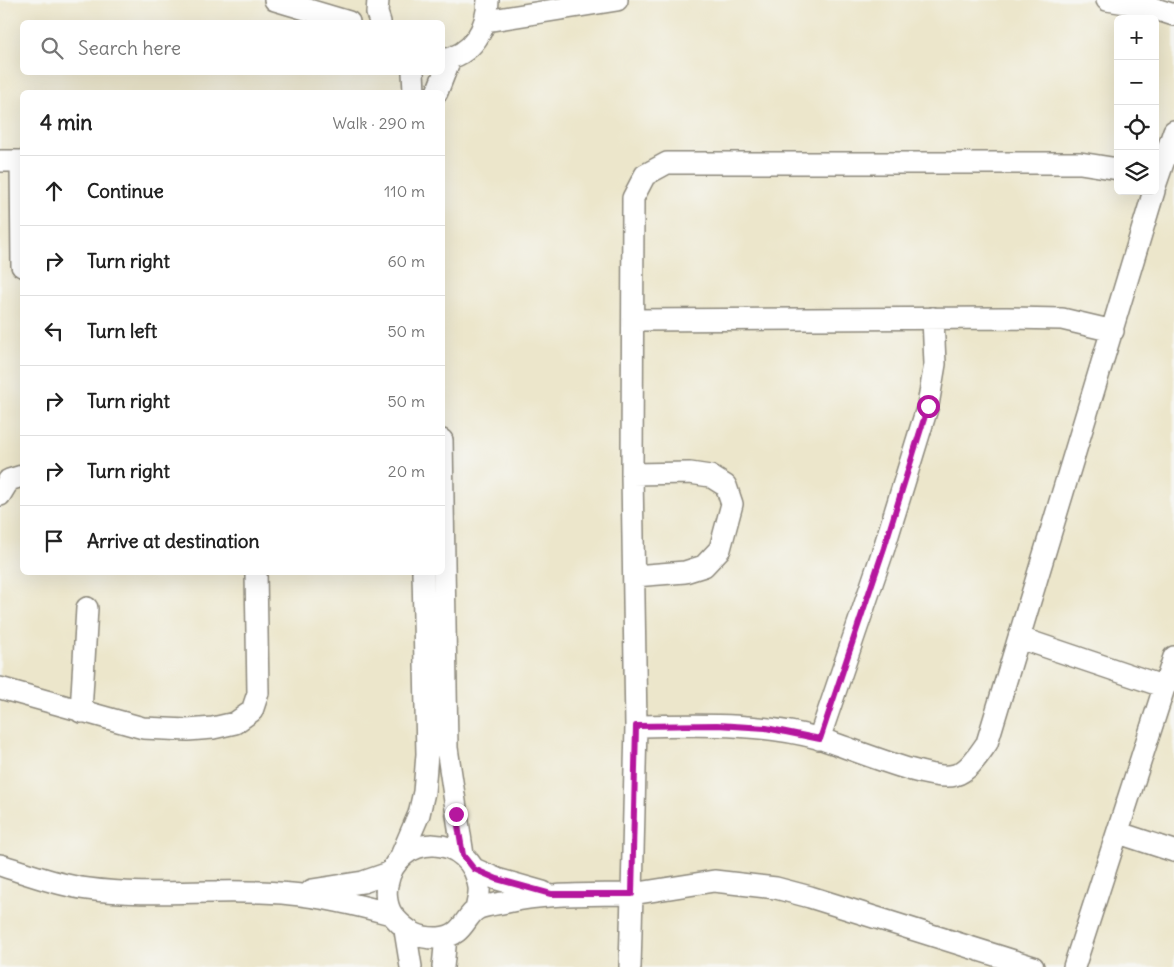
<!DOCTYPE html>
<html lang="en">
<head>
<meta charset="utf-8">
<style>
	:root { --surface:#fff; --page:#f6f6f6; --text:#222; --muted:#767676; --line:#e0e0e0 }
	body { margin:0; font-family:Delius,sans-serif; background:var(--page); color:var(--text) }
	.controls { position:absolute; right:15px; top:15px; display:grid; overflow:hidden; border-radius:8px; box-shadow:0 5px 20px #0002 }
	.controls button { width:45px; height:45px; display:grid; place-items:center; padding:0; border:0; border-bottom:1px solid var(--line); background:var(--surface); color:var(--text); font:25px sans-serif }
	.stop { position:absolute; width:15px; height:15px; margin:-11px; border:4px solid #b5179e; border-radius:50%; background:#fff }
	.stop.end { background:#b5179e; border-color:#fff; box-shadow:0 1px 5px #0008 }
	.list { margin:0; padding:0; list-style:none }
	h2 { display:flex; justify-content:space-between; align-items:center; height:65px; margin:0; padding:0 20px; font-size:21px }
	h2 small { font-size:16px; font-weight:400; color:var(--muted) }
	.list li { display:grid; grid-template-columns:32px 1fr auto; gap:15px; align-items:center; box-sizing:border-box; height:70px; padding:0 20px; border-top:1px solid var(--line) }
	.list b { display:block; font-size:19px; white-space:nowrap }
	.list em { font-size:16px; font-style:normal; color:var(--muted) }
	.icon { flex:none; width:28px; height:28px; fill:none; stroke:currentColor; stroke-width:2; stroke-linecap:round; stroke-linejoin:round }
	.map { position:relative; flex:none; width:1174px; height:967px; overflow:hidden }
	.search { position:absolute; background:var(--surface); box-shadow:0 5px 20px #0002; left:20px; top:20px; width:425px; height:55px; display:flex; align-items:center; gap:12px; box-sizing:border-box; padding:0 18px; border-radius:8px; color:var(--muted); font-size:19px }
	.panel { position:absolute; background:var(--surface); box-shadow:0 5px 20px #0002; left:20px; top:90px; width:425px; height:485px; border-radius:8px }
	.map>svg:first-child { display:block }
</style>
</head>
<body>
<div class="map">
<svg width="1174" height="967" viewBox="0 0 1174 967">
	<rect width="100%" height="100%" fill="#f6f6f2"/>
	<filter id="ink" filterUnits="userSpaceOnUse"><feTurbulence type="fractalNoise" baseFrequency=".02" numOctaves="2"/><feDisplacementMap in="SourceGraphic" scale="10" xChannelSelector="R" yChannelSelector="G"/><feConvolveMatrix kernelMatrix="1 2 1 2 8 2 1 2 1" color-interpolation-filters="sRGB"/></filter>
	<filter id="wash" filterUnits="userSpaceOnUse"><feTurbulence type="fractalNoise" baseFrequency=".0096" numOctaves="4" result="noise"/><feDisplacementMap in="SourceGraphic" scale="20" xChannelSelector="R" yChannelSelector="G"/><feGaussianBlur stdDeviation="1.12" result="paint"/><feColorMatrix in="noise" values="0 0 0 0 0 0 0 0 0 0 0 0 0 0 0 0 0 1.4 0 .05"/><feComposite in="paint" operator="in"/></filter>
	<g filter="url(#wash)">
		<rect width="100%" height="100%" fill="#ece6cb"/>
	</g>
	<g filter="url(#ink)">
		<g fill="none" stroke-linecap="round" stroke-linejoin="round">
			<g stroke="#8c887b" stroke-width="24">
				<path id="minor" d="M275 0 349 22
					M378 0 377 13 380 22
					M1107 0 1146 6 1174 15
					M486 21 617 0
					M442 60C473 55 487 29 488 0
					M413 72 414 92
					M437 92 450 59
					M0 161H22
					M21 161 22 266
					M1155 186 1174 131
					M633 320 1007 318 1062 319 1113 331
					M442 440 447 748 463 855
					M632 474 690 473 710 476 726 486 732 504 720 549 704 566 685 572 634 576
					M0 495 9 480 22 476
					M1020 638 1165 687
					M0 688 143 728 188 730 213 728 235 723 252 711 258 693 256 572
					M81 712 87 608
					M636 726C698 725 761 722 821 739 849 747 931 783 955 775 969 771 979 754 987 743L1154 191
					M819 739 884 548 928 405 935 364 933 318
					M1119 833 1174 851
					M401 856 419 814 424 792 427 754 423 572
					M0 865C29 874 58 885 88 889 155 898 224 887 291 894 325 897 358 905 391 914
					M474 869 497 879 543 892
					M312 890 363 882 389 873
					M476 910C477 903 480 894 479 887 472 833 397 830 387 885 385 895 387 909 394 917 407 932 419 939 439 938 464 936 464 917 477 909 485 905 498 904 507 902 548 893 589 895 632 894L636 726 632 474 633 198 645 175 667 163H1080L1118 169
					M405 930 411 967
					M443 967 446 937
					M630 967 632 894 714 881 776 888 810 897 1033 967
					M1074 967 1174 657"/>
			</g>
			<use href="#minor" stroke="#fff" stroke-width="21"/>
		</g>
	</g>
	<g fill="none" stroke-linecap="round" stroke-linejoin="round" filter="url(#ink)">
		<path stroke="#b5179e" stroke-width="6" d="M456 814 463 855 474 869 497 879 551 894H632L636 726 717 725 766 728 820 739 884 548 928 406"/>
	</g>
</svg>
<div class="controls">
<button>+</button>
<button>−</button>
<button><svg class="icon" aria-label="locate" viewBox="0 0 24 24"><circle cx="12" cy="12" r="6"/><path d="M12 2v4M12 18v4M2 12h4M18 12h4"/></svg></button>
<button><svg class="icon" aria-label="layers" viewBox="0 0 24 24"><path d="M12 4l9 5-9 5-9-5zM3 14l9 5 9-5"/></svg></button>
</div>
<div class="stop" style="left:928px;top:406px"></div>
<div class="stop end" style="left:456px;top:814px"></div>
<div class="search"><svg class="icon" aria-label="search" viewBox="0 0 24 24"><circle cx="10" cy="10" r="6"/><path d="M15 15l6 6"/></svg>Search here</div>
<section class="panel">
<h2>4 min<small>Walk · 290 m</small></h2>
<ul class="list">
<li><svg class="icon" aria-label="ahead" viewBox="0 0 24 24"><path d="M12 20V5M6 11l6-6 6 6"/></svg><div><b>Continue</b></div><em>110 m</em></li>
<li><svg class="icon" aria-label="right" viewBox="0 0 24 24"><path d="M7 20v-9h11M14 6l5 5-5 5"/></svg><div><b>Turn right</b></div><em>60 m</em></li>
<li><svg class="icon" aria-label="left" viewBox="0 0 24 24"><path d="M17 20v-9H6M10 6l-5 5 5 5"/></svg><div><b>Turn left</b></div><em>50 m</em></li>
<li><svg class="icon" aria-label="right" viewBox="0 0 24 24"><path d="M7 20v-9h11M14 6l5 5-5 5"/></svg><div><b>Turn right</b></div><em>50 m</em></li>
<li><svg class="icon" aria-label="right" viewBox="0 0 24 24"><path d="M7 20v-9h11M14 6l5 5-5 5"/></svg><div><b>Turn right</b></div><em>20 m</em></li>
<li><svg class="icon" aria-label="arrive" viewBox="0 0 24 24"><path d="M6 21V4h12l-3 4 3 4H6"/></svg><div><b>Arrive at destination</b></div></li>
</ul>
</section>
</div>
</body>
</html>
